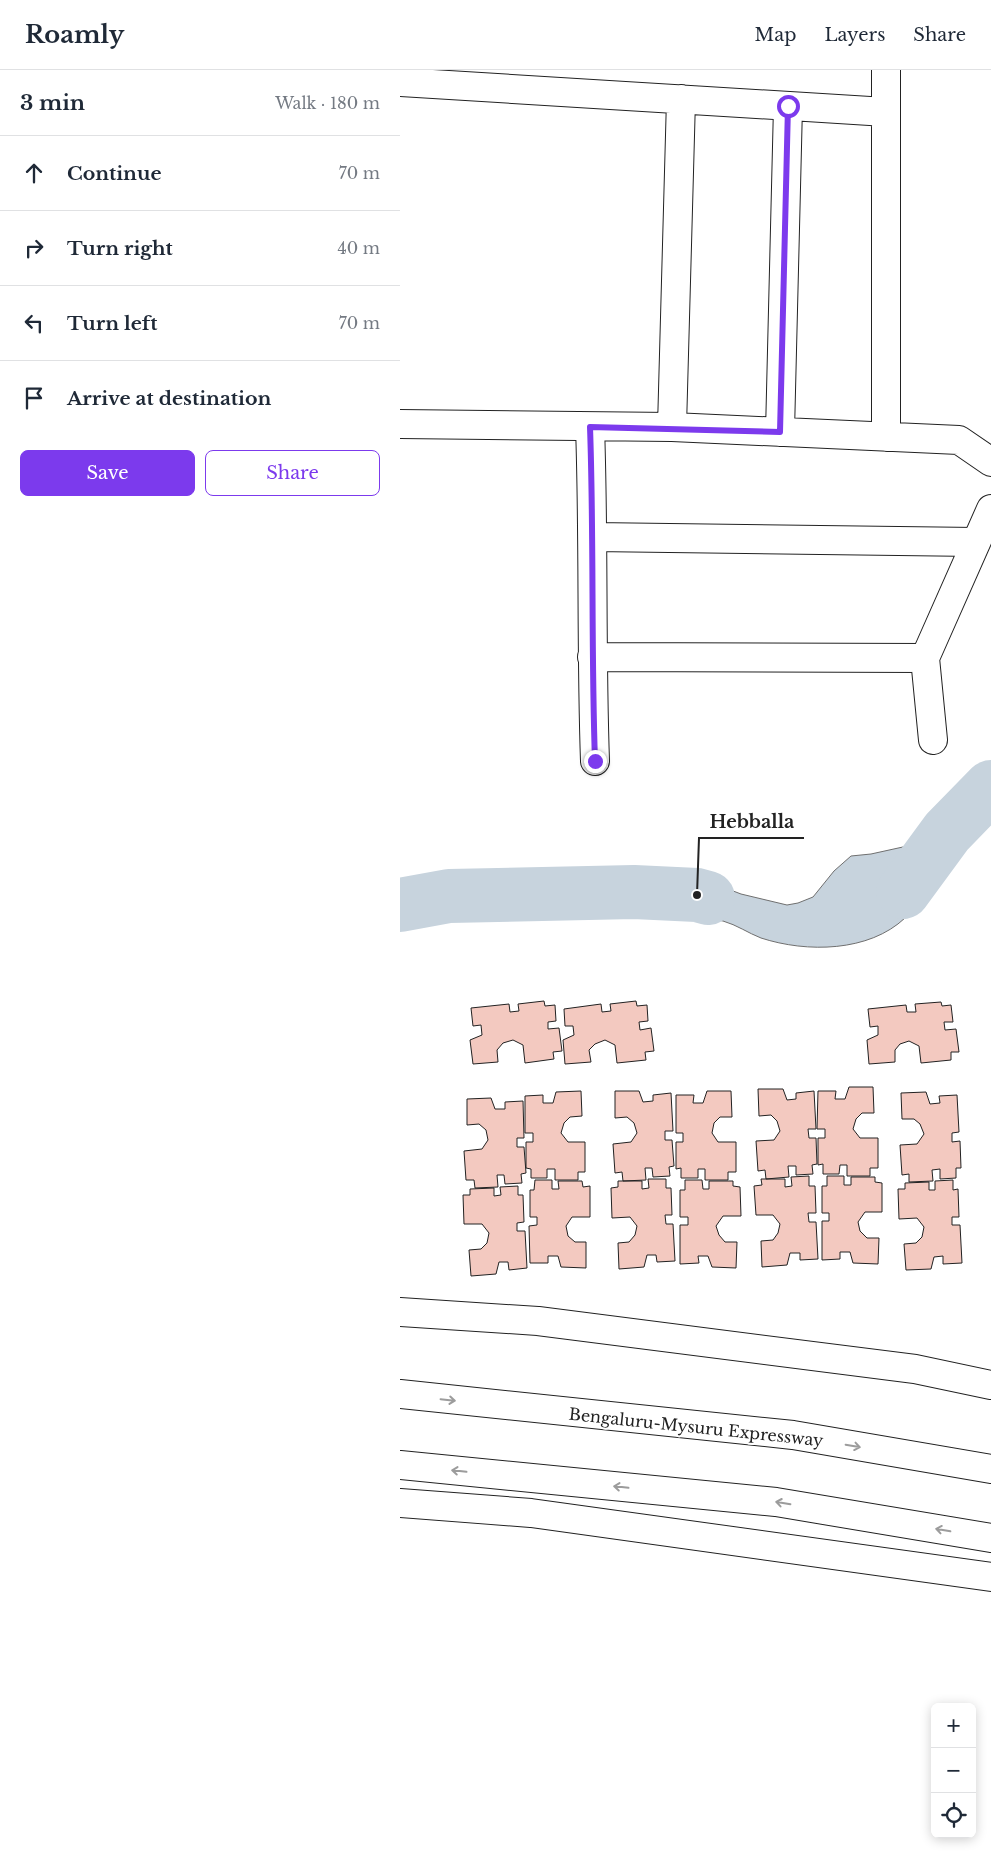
<!DOCTYPE html>
<html lang="en">
<head>
<meta charset="utf-8">
<style>
	:root { --surface:#fff; --page:#f6f6f7; --text:#1f2937; --muted:#747a83; --line:#e0e1e3; --accent:#7c3aed }
	body { margin:0; font-family:"Libre Baskerville",serif; background:var(--page); color:var(--text) }
	.controls { position:absolute; right:15px; bottom:15px; display:grid; overflow:hidden; border-radius:8px; box-shadow:0 2px 12px #0003 }
	.controls button { width:45px; height:45px; display:grid; place-items:center; padding:0; border:0; border-bottom:1px solid var(--line); background:var(--surface); color:var(--text); font:25px sans-serif }
	.stop { position:absolute; width:15px; height:15px; margin:-11px; border:4px solid #7c3aed; border-radius:50%; background:#fff }
	.stop.end { background:#7c3aed; border-color:#fff; box-shadow:0 1px 5px #0008 }
	.list { margin:0; padding:0; list-style:none }
	h2 { display:flex; justify-content:space-between; align-items:center; height:65px; margin:0; padding:0 20px; font-size:21px }
	h2 small { font-size:16px; font-weight:400; color:var(--muted) }
	.list li { display:grid; grid-template-columns:32px 1fr auto; gap:15px; align-items:center; box-sizing:border-box; height:75px; padding:0 20px; border-top:1px solid var(--line) }
	.list b { display:block; font-size:19px; white-space:nowrap }
	.list em { font-size:16px; font-style:normal; color:var(--muted) }
	.actions { display:flex; gap:10px; padding:15px 20px }
	.actions a { flex:1; padding:11px 0; border:1px solid var(--accent); border-radius:8px; text-align:center; font-size:18px; color:var(--accent) }
	.actions .main { background:var(--accent); color:#fff }
	.icon { flex:none; width:28px; height:28px; fill:none; stroke:currentColor; stroke-width:2; stroke-linecap:round; stroke-linejoin:round }
	.map { position:relative; flex:none; width:591px; height:1783px; overflow:hidden }
	header { display:flex; align-items:center; gap:30px; box-sizing:border-box; height:70px; padding:0 25px; background:var(--surface); border-bottom:1px solid var(--line) }
	header strong { font-size:24px }
	nav { display:flex; gap:28px; margin-inline-start:auto; font-size:18px }
	main { display:flex }
	aside { flex:1; background:var(--surface) }
	.map>svg:first-child { display:block }
</style>
</head>
<body>
<header>
<strong>Roamly</strong>
<nav><a>Map</a><a>Layers</a><a>Share</a></nav>
</header>
<main>
<aside>
<h2>3 min<small>Walk · 180 m</small></h2>
<ul class="list">
<li><svg class="icon" aria-label="ahead" viewBox="0 0 24 24"><path d="M12 20V5M6 11l6-6 6 6"/></svg><div><b>Continue</b></div><em>70 m</em></li>
<li><svg class="icon" aria-label="right" viewBox="0 0 24 24"><path d="M7 20v-9h11M14 6l5 5-5 5"/></svg><div><b>Turn right</b></div><em>40 m</em></li>
<li><svg class="icon" aria-label="left" viewBox="0 0 24 24"><path d="M17 20v-9H6M10 6l-5 5 5 5"/></svg><div><b>Turn left</b></div><em>70 m</em></li>
<li><svg class="icon" aria-label="arrive" viewBox="0 0 24 24"><path d="M6 21V4h12l-3 4 3 4H6"/></svg><div><b>Arrive at destination</b></div></li>
</ul>
<div class="actions"><a class="main">Save</a><a>Share</a></div>
</aside>
<div class="map">
<svg width="591" height="1783" viewBox="0 0 591 1783">
	<rect width="100%" height="100%" fill="#fff"/>
	<path fill="#c7d3dd" stroke="#6f6f6f" d="M547 762 555 773C547 791 533 799 522 814 515 825 515 838 505 848 469 882 407 883 361 868 348 863 337 855 323 851 284 843 263 855 234 822L238 808 260 802 286 803 341 824 387 835 398 833 413 827 434 801 451 786 471 784 521 773 537 764Z"/>
	<g fill="none" stroke-linecap="round" stroke-linejoin="round">
		<path stroke="#c7d3dd" stroke-width="54" d="M503 822 547 762 591 717
			M0 835 49 826 234 822 297 825 308 828"/>
	</g>
	<path fill="#f3c9c0" stroke="#222" d="M144 931 145 936 155 935 156 951 148 952V959L159 958 162 981 153 982 154 989 125 993 123 975 113 970 103 973 97 980 98 992 73 994 70 970 82 965 81 955 73 956 71 938 109 934 110 942 119 941 118 934Z
		M236 931 237 936 247 935 248 951 239 952 240 960 251 958 254 981 245 982 246 990 217 993 215 975 205 970 195 974 189 980 191 992 165 994 163 970 174 965 173 956H165L164 939 201 934 202 942 211 941 210 934Z
		M541 932 542 936 551 935 553 952H544L545 960 556 959 559 982H551V990L521 993 519 976 509 971 500 974 495 980V992L469 994 467 970 478 965V956L470 957 468 939 506 935 507 942H516L515 934Z
		M449 1017H473L474 1043H462L456 1049 453 1059 460 1068H478V1098H470V1106H447V1095H440L439 1104H423V1094L418 1095V1068H425V1059H417L418 1021H436L435 1029H445Z
		M358 1019H383L387 1030 396 1029V1023L414 1021 416 1059H408L409 1068H416L417 1094 412 1095 413 1104 396 1105V1096H388L389 1107 366 1109 365 1100 358 1101 356 1071 374 1070 380 1061 377 1051 371 1045 359 1046Z
		M181 1021 182 1046 170 1047 164 1053 161 1063 168 1072H185V1102H178V1110H155V1099H147V1108H131V1099L126 1098V1072H133V1063H125V1026L143 1025V1033H153L156 1022Z
		M215 1021H239L243 1032 253 1031V1025L271 1023 273 1061H265V1070H272L274 1096 269 1097 270 1106 253 1107 252 1098H245L246 1110 223 1111 222 1102 215 1103 213 1074 231 1072 237 1063 234 1053 227 1047 215 1048Z
		M307 1021H331L332 1047H320L314 1053 312 1063 318 1072H336V1102H328V1110H305V1099H298V1108H281V1098L276 1099V1072H283V1063H276V1025H294L293 1033H303Z
		M526 1022 530 1034 540 1033 539 1026 557 1025 559 1062 552 1063V1072L560 1071 561 1098H556V1108L540 1109V1099L532 1100 533 1111 509 1112V1104L502 1105 500 1075 517 1074 524 1064 520 1054 514 1049H502L501 1023Z
		M91 1028 95 1039H105V1032L123 1031 124 1068H117V1077H124L126 1103 121 1104 122 1113 105 1114 104 1105H97L98 1117 75 1118 74 1110H66L64 1081 82 1079 88 1070 86 1060 79 1054 67 1055V1029Z
		M409 1106V1116H415L416 1143H408L409 1152H416L418 1189 400 1190V1183H390L387 1195 362 1197 361 1171 373 1170 378 1163 380 1154 373 1145H356L354 1116 362 1115 361 1109H385V1117L392 1116 391 1107Z
		M427 1106H444V1115H451V1107H475V1112L482 1113V1142H465L458 1152 460 1161 467 1168H479L478 1194 453 1193 450 1182H440V1189L422 1190V1151H429V1143H422V1116H427Z
		M248 1109H266V1118H271L272 1145H265L266 1154H273L275 1191 257 1192 256 1185H247L244 1197 219 1199 218 1173 229 1172 235 1165 237 1156 230 1147 212 1148 211 1118 218 1117V1111H242V1119L249 1118Z
		M135 1110H152V1119H159L158 1111H182L183 1117 190 1116V1147H172L166 1156 168 1166 175 1172H186V1198L161 1197 158 1186H148V1193H130L129 1156 137 1155V1147H130V1120H134Z
		M285 1110H302L303 1119H309V1111H333V1116L340 1117 341 1146H323L316 1156 319 1165 325 1172H337L336 1198 312 1197 308 1186H298L299 1193 280 1194V1155H288V1147H280V1120H285Z
		M553 1110V1120L558 1119 559 1147H552V1155H560L562 1193 543 1194V1186L534 1187 531 1199 506 1200 504 1174 516 1173 522 1167 524 1157 517 1148 499 1149 498 1119H505V1113L529 1112V1120H535V1111Z
		M118 1116V1125H123L124 1152 117 1153V1161H125L127 1198 109 1200 108 1192H99L96 1204 71 1206 69 1180 81 1179 87 1173 89 1163 82 1154H64L63 1125H70V1119L94 1118V1126L101 1125 100 1117Z"/>
	<g fill="none" stroke-linecap="round" stroke-linejoin="round">
		<g stroke="#222" stroke-width="30">
			<path id="minor" d="M486 0V367
				M0 12 486 42
				M0 354 272 357 559 370 591 392
				M190 357C194 468 191 579 195 691
				M272 357 281 29
				M380 362 388 36
				M194 467 576 472
				M192 587 525 588
				M533 670 525 588 591 439
				M0 1242 138 1251 515 1299 591 1315
				M0 1433 131 1443 591 1507"/>
		</g>
		<g stroke="#222" stroke-width="30">
			<path id="highway" d="M0 1324 393 1365 591 1399
				M0 1395 376 1432 591 1468"/>
		</g>
		<use href="#minor" stroke="#fff" stroke-width="28"/>
		<use href="#highway" stroke="#fff" stroke-width="28"/>
	</g>
	<defs><path id="oneway-shaft" d="M-6 0H5M1.5-3L5.5 0L1.5 3" fill="none" stroke-width="1.6" stroke-linecap="round" stroke-linejoin="round" transform="scale(1.25)"/></defs>
	<g stroke="#9c9c9c">
		<use href="#oneway-shaft" transform="translate(48 1330) rotate(6)"/>
		<use href="#oneway-shaft" transform="translate(453 1376) rotate(10)"/>
		<use href="#oneway-shaft" transform="translate(59 1401) rotate(-174)"/>
		<use href="#oneway-shaft" transform="translate(221 1417) rotate(-174)"/>
		<use href="#oneway-shaft" transform="translate(383 1433) rotate(-171)"/>
		<use href="#oneway-shaft" transform="translate(543 1460) rotate(-170)"/>
	</g>
	<g fill="none" stroke-linecap="round" stroke-linejoin="round">
		<path stroke="#7c3aed" stroke-width="6" d="M195 691C191 579 194 468 190 357L380 362 388 36"/>
	</g>
	<g text-anchor="middle" stroke-width="4" stroke-linejoin="round" paint-order="stroke">
		<g font-size="16" fill="#222" stroke="#fff">
			<text transform="translate(296 1357) rotate(6)" y="6">Bengaluru-Mysuru Expressway</text>
		</g>
	</g>
	<path fill="none" stroke="#222" stroke-width="2" d="M297 825L299 768H404"/>
	<circle fill="#222" stroke="#fff" stroke-width="2" cx="297" cy="825" r="5"/>
	<g font-size="18" text-anchor="middle" font-weight="bold" fill="#222" stroke="#fff" stroke-width="4" stroke-linejoin="round" paint-order="stroke">
		<text x="352" y="758">Hebballa</text>
	</g>
</svg>
<div class="controls">
<button>+</button>
<button>−</button>
<button><svg class="icon" aria-label="locate" viewBox="0 0 24 24"><circle cx="12" cy="12" r="6"/><path d="M12 2v4M12 18v4M2 12h4M18 12h4"/></svg></button>
</div>
<div class="stop" style="left:388px;top:36px"></div>
<div class="stop end" style="left:195px;top:691px"></div>
</div>
</main>
</body>
</html>
